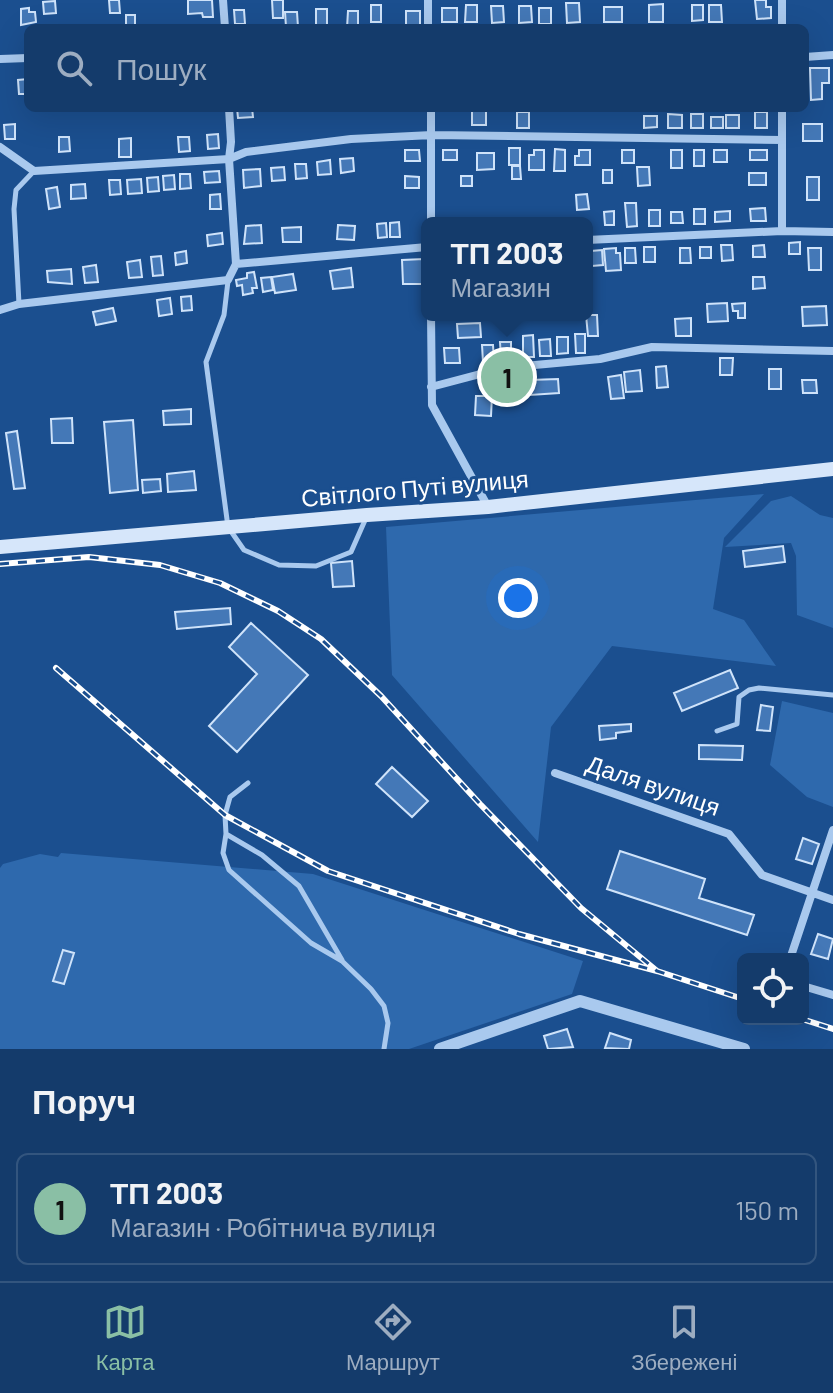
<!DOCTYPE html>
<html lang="uk">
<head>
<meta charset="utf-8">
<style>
	:root { --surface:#143b6b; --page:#1d4271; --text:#f1f3f6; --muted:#9dadc1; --line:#33557e; --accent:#8abfa5 }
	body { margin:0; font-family:Barlow,sans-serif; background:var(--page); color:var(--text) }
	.controls { position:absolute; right:24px; bottom:24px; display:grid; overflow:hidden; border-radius:12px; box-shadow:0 8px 32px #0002 }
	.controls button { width:72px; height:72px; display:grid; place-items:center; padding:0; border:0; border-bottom:2px solid var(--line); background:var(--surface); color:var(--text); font:40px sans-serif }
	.you { position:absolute; left:518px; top:598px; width:28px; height:28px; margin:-20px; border:6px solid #fff; border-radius:50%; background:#1a73e8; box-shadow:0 0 0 12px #1a73e833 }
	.badge { display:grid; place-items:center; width:52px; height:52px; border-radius:50%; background:var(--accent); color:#111; font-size:26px; font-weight:700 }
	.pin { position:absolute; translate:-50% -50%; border:4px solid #fff; box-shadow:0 2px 8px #0006 }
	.popup { position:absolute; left:421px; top:217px; width:172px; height:104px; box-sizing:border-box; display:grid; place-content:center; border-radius:12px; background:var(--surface); filter:drop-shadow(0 2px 6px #0005); font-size:26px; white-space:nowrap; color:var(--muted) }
	.popup b { font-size:30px; color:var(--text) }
	.popup::after { content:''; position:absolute; left:50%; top:100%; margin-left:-16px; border:16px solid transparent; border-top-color:var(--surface) }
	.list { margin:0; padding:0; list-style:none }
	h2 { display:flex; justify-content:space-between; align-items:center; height:104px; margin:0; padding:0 32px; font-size:34px }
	h2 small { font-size:26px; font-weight:400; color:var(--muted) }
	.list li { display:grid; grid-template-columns:52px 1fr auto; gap:24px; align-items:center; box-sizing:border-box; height:112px; margin:0 16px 16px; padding:0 16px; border:2px solid var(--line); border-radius:12px }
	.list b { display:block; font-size:30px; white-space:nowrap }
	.list p { margin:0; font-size:26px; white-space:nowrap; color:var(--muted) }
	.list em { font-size:26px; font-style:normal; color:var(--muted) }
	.icon { flex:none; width:44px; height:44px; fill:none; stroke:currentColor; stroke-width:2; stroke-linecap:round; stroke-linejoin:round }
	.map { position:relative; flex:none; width:833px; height:1049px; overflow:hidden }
	.search { position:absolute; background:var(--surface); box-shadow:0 8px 32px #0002; left:24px; right:24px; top:24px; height:88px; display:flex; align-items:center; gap:20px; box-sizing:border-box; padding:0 28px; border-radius:12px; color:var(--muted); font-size:30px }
	.sheet { height:232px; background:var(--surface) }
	nav { display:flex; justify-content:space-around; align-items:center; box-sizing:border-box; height:112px; border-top:2px solid var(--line); background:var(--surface); font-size:22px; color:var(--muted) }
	nav a { display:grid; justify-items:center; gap:4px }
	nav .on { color:var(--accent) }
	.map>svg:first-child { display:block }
</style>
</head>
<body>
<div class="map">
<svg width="833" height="1049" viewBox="0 0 833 1049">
	<rect width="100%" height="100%" fill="#1b4f8f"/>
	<path fill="#2e69ad" d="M764 494 724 538 713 609 744 620 776 666 612 646 551 727 538 842 392 675 386 527Z
		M791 496 820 515 833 518V628L797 615 796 556 791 543 725 547 771 501Z
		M782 701 833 713V807L807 797 770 765Z
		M61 853 313 874 583 961 572 994 409 1049H0V868L3 864 40 854 58 857Z"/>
	<path fill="#4478b7" stroke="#cfe3fa" stroke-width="2" d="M109 0H119L120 13H110Z
		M188 0H212L213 17H203L202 13 188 14Z
		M272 0H283V18H273Z
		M755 0H766V7H771V18L757 19Z
		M55 1 56 13 44 14 43 2Z
		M566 3H579L580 22 567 23Z
		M663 4V22H649V5Z
		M371 5H381V22H371Z
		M466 5H477V22H465Z
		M692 5H703V20L692 21Z
		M709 5H721L722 22H709Z
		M491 6H503L504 22 492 23Z
		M519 6H531L532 22 519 23Z
		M604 7H622V22H604Z
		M29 8V12H35L36 22 21 25V9Z
		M442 8H457V22H442Z
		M539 8H551V24H539Z
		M316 9H327V28H316Z
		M234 10H244L245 24H235Z
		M348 11H358V28H347Z
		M406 11H420V28H406Z
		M285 12H297L298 27H286Z
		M126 15H135V28H126Z
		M810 68H829V83H822V99L811 100Z
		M28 79V94H19L18 80Z
		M237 108H252L253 117 238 118Z
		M472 108H486V125H472Z
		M517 112H529V128H517Z
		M755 112H767V128H755Z
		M668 114 682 115V128H668Z
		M691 114H703V128H691Z
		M726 115H739V128H726Z
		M644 116H657V127L644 128Z
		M711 117H723V128H711Z
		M15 124V139H5L4 125Z
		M803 124H822V141H803Z
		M218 134 219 148 208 149 207 135Z
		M59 137H69L70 151 59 152Z
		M178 137H189L190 151 179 152Z
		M131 138V157H119V139Z
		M509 148H520V165H509Z
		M555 149 565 150V171H554Z
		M405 150H419L420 161H405Z
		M443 150H457V160H443Z
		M534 150H544V170H529V155H534Z
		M579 150H590V165H575V156H579Z
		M622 150H634V163H622Z
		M671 150H682V168H671Z
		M694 150H704V166H694Z
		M714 150H727V162H714Z
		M750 150H767V160H750Z
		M477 153H494V169L477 170Z
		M353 158 354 171 341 173 340 159Z
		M330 160 331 174 318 175 317 162Z
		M295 164H306L307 178 296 179Z
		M512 166H520L521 179H512Z
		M284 167 285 180 272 181 271 168Z
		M637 167H649L650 185 638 186Z
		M260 169 261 186 244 188 243 170Z
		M603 170H612V183H603Z
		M219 171 220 182 205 183 204 172Z
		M749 173H766V185H749Z
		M180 174H190L191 188 180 189Z
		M174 175 175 189 164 190 163 176Z
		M405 176 419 177V188H405Z
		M461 176H472V186H461Z
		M158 177 159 191 148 192 147 178Z
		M807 177H819V200H807Z
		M141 179 142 193 128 194 127 180Z
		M109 180H120L121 194 110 195Z
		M85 184 86 198 71 199V185Z
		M57 187 60 207 49 209 46 189Z
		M220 194 221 209H210V195Z
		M587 194 589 209 577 210 576 195Z
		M625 203H636L637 226 627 227Z
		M765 208 766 221H751L750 209Z
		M694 209H705V224H694Z
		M649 210H660V226H649Z
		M614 211V225H605L604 212Z
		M730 211V221L715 222V212Z
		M671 212H682L683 223H671Z
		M399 222 400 237H390V223Z
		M386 223 387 237 378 238 377 224Z
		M261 225 262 243 244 244 246 226Z
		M338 225 355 226 354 240 337 239Z
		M301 227V242H283L282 228Z
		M222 233 223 244 208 246 207 235Z
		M800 242V254H789V243Z
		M721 245H732L733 260 722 261Z
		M764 245 765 257H753V246Z
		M644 247H655V262H644Z
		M700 247H711V258H700Z
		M616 248V253H620L621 270 606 271 604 249Z
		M625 248H635L636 263H625Z
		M680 248H690L691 263H680Z
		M808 248H821V270H809Z
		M602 250 603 265 592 266 591 251Z
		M186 251 187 263 176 265 175 253Z
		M161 256 163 275 153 276 151 257Z
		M424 259 425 284H403L402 260Z
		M140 260 142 277 129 278 127 262Z
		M96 265 98 282 85 283 83 267Z
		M351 268 353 287 333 289 330 271Z
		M71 269 72 284 48 282 47 271Z
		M254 272 257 288H252L253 293 243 295 242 285 237 286 236 280 247 278V273Z
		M293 274 296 290 275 293 272 277Z
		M271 277 273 290 263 292 261 278Z
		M753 277H764L765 288 753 289Z
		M191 296 192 310 182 311 181 297Z
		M170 298 172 314 159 316 157 300Z
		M727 303 728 321 708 322 707 304Z
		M745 303V318H738V311H733L732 304Z
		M826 306 827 325 803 326 802 307Z
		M113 308 116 321 96 325 93 312Z
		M586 315H597L598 336H588Z
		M691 318V336H676L675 319Z
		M480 323 481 337 458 338 457 324Z
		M575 334H585V353H576Z
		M533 335 534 357H523V336Z
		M557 337H568V353L557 354Z
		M550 339 551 356H540L539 340Z
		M500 342H511V358L501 359Z
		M482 345H493L494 361 483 362Z
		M444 348H459L460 363H445Z
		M720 358H733L732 375H720Z
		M666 366 668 387 657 388 656 367Z
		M769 369H781V389H769Z
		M640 370 642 391 626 392 624 372Z
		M621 375 624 398 611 399 608 377Z
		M558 379 559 393 530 395V380Z
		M802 380H816L817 393H803Z
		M476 396H492L491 416 475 415Z
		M191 409V424L164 425 163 411Z
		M72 418 73 443H52L51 419Z
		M133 420 138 490 110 493 104 422Z
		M17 431 25 488 14 489 6 433Z
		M194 471 196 490 168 492 167 474Z
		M160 479 161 491 143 493 142 480Z
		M783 546 785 562 745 567 743 551Z
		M352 561 354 586 333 587 331 563Z
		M230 608 231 624 177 629 175 612Z
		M251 623 308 675 237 752 209 726 257 674 229 647Z
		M730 670 738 688 682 711 674 693Z
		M761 705 773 707 770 731 757 730Z
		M631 724V731L616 733V738L600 740 599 726Z
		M699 745 743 746 742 760 699 759Z
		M392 767 428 801 412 817 376 784Z
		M803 838 819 844 812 864 796 859Z
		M620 851 705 879 699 898 754 915 747 935 607 889Z
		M818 934 833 939 828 959 811 954Z
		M63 950 74 953 64 984 53 981Z
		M567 1029 573 1047 548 1049 544 1036Z
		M610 1033 631 1040 629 1049 605 1048Z"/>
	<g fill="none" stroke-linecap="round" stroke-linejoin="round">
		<path stroke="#a9c9ee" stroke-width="5" d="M228 281 224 315 206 362 228 527 244 550 279 565 316 566 351 552 366 518
			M19 304 14 209 16 190 34 171
			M717 731 737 724 739 697 749 690 759 688 833 695
			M248 783 230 797 225 815 226 834 223 853 229 870 311 943 342 961 371 989 384 1006 388 1023 384 1049
			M226 834 262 855 299 886 342 960"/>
		<path stroke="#a9c9ee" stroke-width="8" d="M223 0 225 28
			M428 28V0
			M782 28V0
			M805 57 833 55
			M0 59 28 58
			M431 108V223
			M0 147 34 171 229 159 246 152 351 139 432 135 782 140
			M782 231V108
			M587 240 782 231 833 232
			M236 264 427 247
			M0 310 19 304 228 280 236 264 229 159 231 142 229 108
			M431 315 432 405 488 507
			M431 387 503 368 600 359 652 347 833 351
			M555 773 729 834 762 875 833 900
			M790 959 833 830
			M803 986 833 995"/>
		<path stroke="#a9c9ee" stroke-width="12" d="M440 1049 580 1001 744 1049"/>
		<path stroke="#d6e6fa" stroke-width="14" d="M0 547 367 515 488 507 833 469"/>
		<g stroke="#fff" stroke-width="6">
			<path id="rail" d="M0 564 89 557 160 565 220 583 278 611 321 639 381 696 480 804 581 908 657 971
				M56 668 225 815 328 871 519 934 657 971 743 999
				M802 1019 833 1029"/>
		</g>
		<use href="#rail" stroke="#1b4f8f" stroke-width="3" stroke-dasharray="9" stroke-linecap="butt"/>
	</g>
	<g text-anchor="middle" stroke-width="6" stroke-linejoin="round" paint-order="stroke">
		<g font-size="24" fill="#fff" stroke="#1b4f8f">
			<text transform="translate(415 489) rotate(-5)" y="8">Світлого Путі вулиця</text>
			<text transform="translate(653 786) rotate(19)" y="8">Даля вулиця</text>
		</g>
	</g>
</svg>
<div class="controls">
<button><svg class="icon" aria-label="locate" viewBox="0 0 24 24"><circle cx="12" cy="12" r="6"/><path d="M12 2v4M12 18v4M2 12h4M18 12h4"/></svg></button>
</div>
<div class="you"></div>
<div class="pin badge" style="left:507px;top:377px">1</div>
<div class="popup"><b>ТП 2003</b>Магазин</div>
<div class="search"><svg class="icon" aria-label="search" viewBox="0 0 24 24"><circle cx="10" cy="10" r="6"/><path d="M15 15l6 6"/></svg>Пошук</div>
</div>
<section class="sheet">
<h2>Поруч<small></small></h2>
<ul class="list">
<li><span class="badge">1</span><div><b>ТП 2003</b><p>Магазин · Робітнича вулиця</p></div><em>150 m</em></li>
</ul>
</section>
<nav>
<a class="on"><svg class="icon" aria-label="map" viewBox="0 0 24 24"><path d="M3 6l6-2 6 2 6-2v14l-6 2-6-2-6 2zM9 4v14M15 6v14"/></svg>Карта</a>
<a><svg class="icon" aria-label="directions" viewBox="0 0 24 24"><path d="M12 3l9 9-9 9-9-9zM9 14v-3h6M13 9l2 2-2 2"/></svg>Маршрут</a>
<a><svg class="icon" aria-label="saved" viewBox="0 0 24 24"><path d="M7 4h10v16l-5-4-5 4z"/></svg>Збережені</a>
</nav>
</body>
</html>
